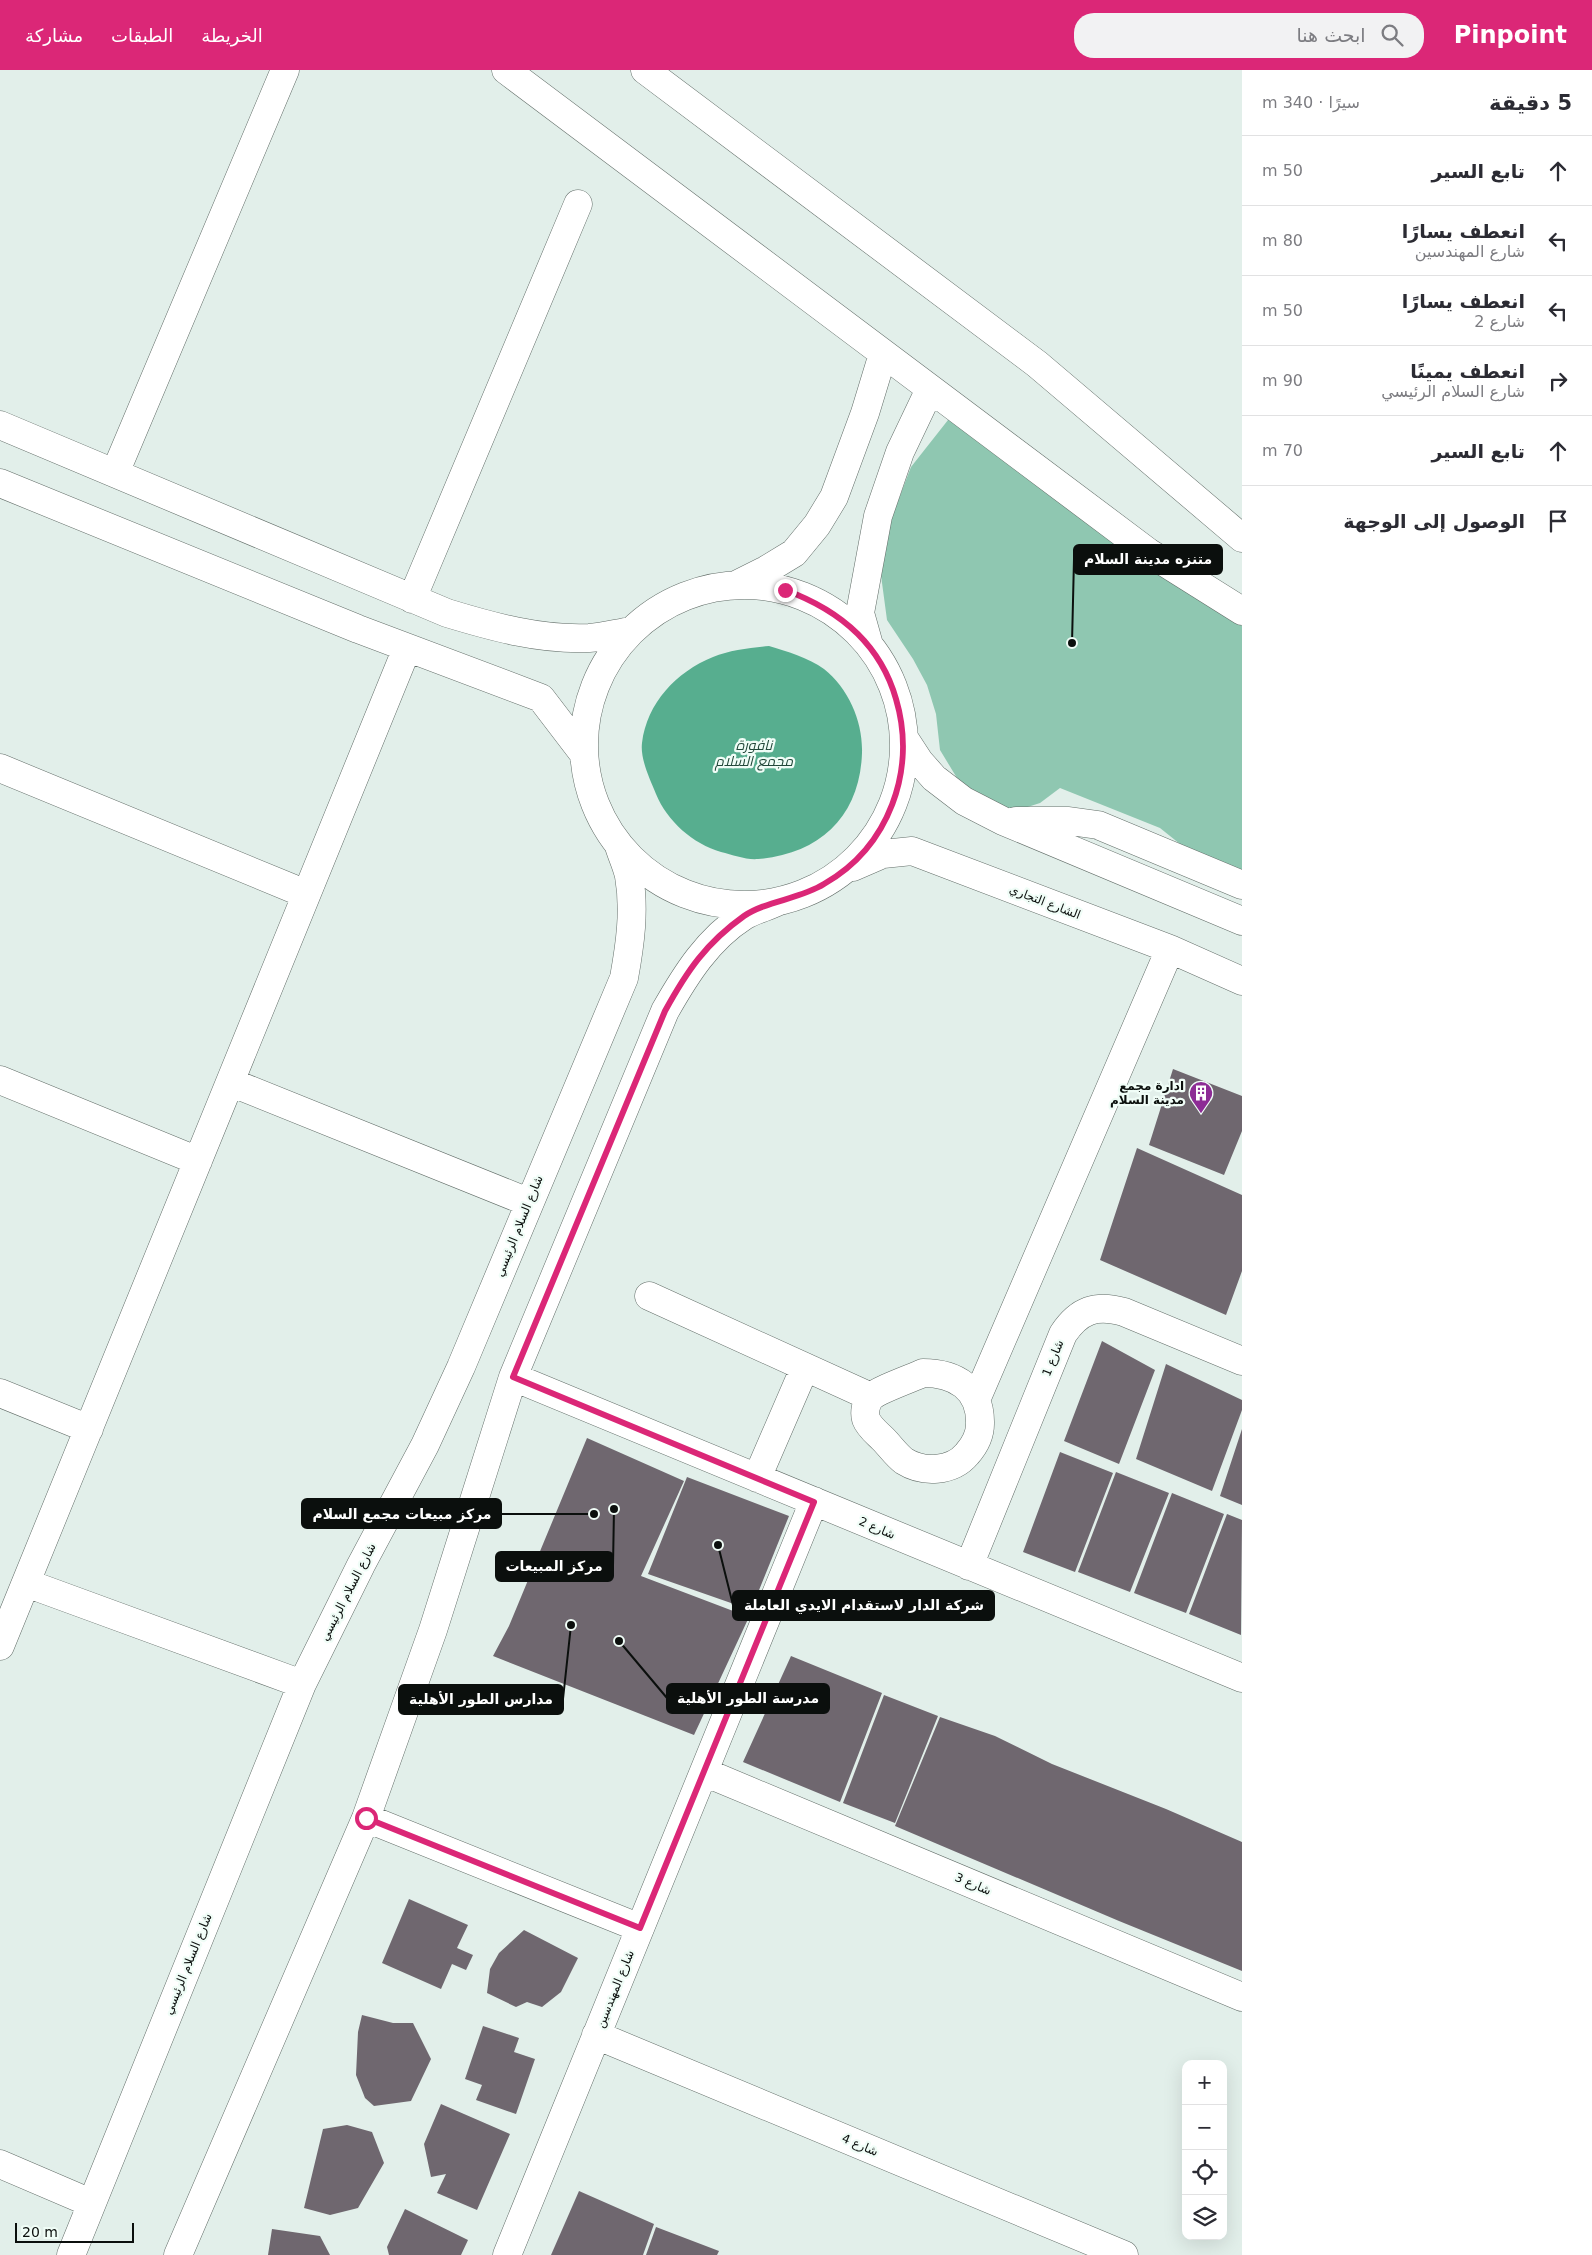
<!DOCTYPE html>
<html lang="ar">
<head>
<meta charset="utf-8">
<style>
	:root { --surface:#fff; --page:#f2f2f3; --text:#2b2b33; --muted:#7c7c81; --line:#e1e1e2; --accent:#db2777 }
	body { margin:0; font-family:"DejaVu Sans",Cairo,sans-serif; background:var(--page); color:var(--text); direction:rtl }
	.controls { position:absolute; right:15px; bottom:15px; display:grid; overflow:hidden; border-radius:10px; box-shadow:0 5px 20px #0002 }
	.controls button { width:45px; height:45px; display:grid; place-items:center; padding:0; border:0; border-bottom:1px solid var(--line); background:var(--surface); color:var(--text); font:25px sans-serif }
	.scale { position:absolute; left:15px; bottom:12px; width:119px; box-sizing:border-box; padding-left:5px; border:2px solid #0b0f0d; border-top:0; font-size:14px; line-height:18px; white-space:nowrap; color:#0b0f0d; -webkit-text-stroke:4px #f0fdf7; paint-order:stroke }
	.stop { position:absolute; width:15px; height:15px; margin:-11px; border:4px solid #db2777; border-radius:50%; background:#fff }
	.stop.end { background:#db2777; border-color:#fff; box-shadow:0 1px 5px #0008 }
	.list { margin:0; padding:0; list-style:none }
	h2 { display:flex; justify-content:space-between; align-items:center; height:65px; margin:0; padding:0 20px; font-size:21px }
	h2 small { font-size:16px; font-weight:400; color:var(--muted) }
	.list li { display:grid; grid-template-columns:32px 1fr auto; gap:15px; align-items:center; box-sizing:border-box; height:70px; padding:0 20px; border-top:1px solid var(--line) }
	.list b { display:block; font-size:19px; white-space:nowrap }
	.list p { margin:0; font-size:16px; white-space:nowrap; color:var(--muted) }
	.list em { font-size:16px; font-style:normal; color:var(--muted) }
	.icon { flex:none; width:28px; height:28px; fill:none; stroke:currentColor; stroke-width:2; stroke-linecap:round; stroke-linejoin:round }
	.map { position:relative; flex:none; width:1242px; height:2185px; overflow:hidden; direction:ltr }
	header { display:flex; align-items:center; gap:30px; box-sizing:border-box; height:70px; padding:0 25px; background:var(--accent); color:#fff }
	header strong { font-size:24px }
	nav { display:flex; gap:28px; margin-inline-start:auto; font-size:18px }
	.search { width:350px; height:45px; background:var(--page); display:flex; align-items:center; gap:12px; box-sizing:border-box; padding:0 18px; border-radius:20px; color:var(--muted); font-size:19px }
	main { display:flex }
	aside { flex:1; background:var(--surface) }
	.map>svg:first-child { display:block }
</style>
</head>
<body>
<header>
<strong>Pinpoint</strong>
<div class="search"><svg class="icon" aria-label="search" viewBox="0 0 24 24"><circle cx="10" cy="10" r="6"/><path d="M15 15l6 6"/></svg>ابحث هنا</div>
<nav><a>الخريطة</a><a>الطبقات</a><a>مشاركة</a></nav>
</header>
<main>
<aside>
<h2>5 دقيقة<small>سيرًا · 340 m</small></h2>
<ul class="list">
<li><svg class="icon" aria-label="ahead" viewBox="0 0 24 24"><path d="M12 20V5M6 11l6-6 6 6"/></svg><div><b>تابع السير</b></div><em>50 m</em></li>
<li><svg class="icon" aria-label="left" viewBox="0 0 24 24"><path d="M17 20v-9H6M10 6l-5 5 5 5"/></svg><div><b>انعطف يسارًا</b><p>شارع المهندسين</p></div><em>80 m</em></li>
<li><svg class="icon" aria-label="left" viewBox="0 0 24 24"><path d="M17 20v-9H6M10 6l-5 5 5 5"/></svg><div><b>انعطف يسارًا</b><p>شارع 2</p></div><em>50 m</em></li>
<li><svg class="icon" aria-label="right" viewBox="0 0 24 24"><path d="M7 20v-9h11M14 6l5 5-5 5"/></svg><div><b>انعطف يمينًا</b><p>شارع السلام الرئيسي</p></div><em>90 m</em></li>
<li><svg class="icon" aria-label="ahead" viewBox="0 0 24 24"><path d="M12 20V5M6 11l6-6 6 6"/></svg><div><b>تابع السير</b></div><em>70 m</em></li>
<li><svg class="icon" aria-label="arrive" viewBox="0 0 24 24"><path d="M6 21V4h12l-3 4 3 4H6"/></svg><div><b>الوصول إلى الوجهة</b></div></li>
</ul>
</aside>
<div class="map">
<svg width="1242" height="2185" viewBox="0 0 1242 2185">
	<rect width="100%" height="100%" fill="#e2efea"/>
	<path fill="#8fc7b1" d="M963 331 1242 556V805L1195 786 1160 758 1060 718 1040 733 1012 742 986 734 957 708 940 680 936 644 927 615 913 589 887 550 878 483 911 397Z"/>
	<path fill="#57ae8f" d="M769 576C786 581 809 588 824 599 849 619 863 652 862 683 860 746 820 784 758 789 746 790 733 785 721 782 693 774 667 751 656 724 650 709 640 689 642 673 647 633 676 602 713 587 730 580 750 578 769 576Z"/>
	<path fill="#6f676f" d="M1173 999 1242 1026V1061L1224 1105 1149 1075Z
		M1137 1078 1242 1125V1201L1226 1245 1100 1190Z
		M1102 1271 1155 1300 1119 1394 1064 1371Z
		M1166 1294 1242 1330V1340L1212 1421 1136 1389Z
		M1242 1359V1435L1220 1426Z
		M587 1368 684 1411 641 1506 749 1547 694 1665 493 1586 509 1556Z
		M1060 1382 1113 1403 1075 1502 1023 1482Z
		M1116 1402 1169 1423 1130 1522 1078 1502Z
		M687 1407 789 1446 751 1540 648 1504Z
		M1172 1423 1224 1444 1186 1543 1134 1523Z
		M1227 1444 1242 1450 1241 1565 1189 1544Z
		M791 1586 882 1623 840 1732 743 1692Z
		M884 1625 938 1646 895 1753 843 1733Z
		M940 1647 995 1666 1052 1694 1166 1739 1242 1772V1901L1119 1851 895 1756Z
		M409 1829 468 1855 457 1878 473 1885 466 1900 452 1894 441 1919 382 1893Z
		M524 1860 578 1888 561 1922 542 1937 527 1932 516 1937 487 1923 490 1899 499 1883Z
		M362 1945 393 1953H413L431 1989 411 2031 374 2036 365 2028 356 2005 358 1962Z
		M483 1956 519 1968 514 1982 535 1989 516 2044 476 2030 482 2015 465 2009Z
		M441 2034 510 2064 477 2140 437 2123 446 2104 431 2107 424 2074Z
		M347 2055 372 2062 384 2093 358 2138 330 2145 304 2138 323 2059Z
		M579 2121 654 2154 643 2185H551Z
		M405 2139 468 2170 461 2185H389L387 2177Z
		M656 2157 719 2181 717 2185H646Z
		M272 2159 320 2166 330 2185H268Z"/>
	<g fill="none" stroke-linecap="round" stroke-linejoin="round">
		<g stroke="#636e69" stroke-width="29">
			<path id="minor" d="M506 0 1148 482 1242 541
				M645 0 1037 294 1242 468
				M0 355 447 543C493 557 540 570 589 568 603 567 618 563 631 561
				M115 403 285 0
				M0 413 358 559 541 628 583 683
				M584 675a160 160 0 1 1 320 0a160 160 0 1 1-320 0Z
				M736 515 766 500 794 483 817 455 834 427 865 343 883 284
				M412 529 578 134
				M869 575 860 543 878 446 900 382 930 319
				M904 668 919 691 934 708 964 731 1003 751 1242 851
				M0 698 306 824
				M1016 751H1069L1098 755 1242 815
				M853 797 883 784 912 781 1170 879 1242 911
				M0 1010 198 1091
				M230 1012 528 1132
				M649 1226 871 1327
				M923 1303C955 1303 981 1318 980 1354 980 1366 975 1375 967 1384 952 1402 923 1403 904 1391 896 1385 890 1376 883 1369 877 1363 869 1357 866 1349 864 1342 866 1332 871 1327 878 1320 912 1308 923 1303Z
				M513 1307 1242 1608
				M0 1323 89 1359
				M976 1330 1170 879
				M757 1408 805 1297
				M969 1496 1063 1264C1079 1240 1096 1234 1124 1242L1242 1291
				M26 1513 302 1614
				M0 1576 407 578
				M704 1702 1242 1927
				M366 1748 640 1858
				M596 1965 1124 2185
				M0 2094 91 2133
				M71 2185 302 1614 361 1495 425 1375 461 1297 624 908C630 875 635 840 629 806 627 796 622 786 619 776
				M178 2185 366 1748 433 1560 513 1307 665 941C686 904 708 869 744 846 754 840 767 837 777 832
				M507 2185 814 1431"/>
		</g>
		<use href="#minor" stroke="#fff" stroke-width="28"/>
	</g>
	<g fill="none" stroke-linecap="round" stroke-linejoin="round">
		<path stroke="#db2777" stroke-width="6" d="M366 1748 640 1858 814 1432 513 1307 665 941C687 901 706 873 744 846 766 831 800 829 824 814 889 777 917 700 896 629 880 573 837 539 785 520"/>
	</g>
	<defs>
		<g id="building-pin" transform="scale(1.25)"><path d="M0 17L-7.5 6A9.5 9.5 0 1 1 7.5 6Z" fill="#8d2c95" stroke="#f0fdf7"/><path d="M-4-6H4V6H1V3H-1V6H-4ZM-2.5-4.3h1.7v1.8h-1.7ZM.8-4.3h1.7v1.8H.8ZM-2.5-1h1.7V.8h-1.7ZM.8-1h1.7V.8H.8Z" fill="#fff"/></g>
	</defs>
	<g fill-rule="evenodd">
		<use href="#building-pin" x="1201" y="1023"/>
	</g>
	<g text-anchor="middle" stroke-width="4.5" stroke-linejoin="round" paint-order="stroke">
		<g font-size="12" fill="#0b0f0d" stroke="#f0fdf7">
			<text transform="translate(1045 832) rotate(21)" y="4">الشارع التجاري</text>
			<text transform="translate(519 1156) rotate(-68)" y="4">شارع السلام الرئيسي</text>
			<text transform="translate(1053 1288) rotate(-68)" y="4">شارع 1</text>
			<text transform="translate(877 1458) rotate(23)" y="4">شارع 2</text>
			<text transform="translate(348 1522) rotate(-63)" y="4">شارع السلام الرئيسي</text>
			<text transform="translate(973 1814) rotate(23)" y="4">شارع 3</text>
			<text transform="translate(188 1894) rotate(-68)" y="4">شارع السلام الرئيسي</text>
			<text transform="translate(615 1919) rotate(-68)" y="4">شارع المهندسين</text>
			<text transform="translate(860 2075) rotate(23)" y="4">شارع 4</text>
		</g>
		<g font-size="12" font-weight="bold" fill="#0b0f0d" stroke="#f0fdf7" text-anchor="end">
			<text x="1184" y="1020">ادارة مجمع<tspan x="1184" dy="14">مدينة السلام</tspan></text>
		</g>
		<g font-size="14" font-style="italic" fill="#214739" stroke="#f0fdf7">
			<text x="754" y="680">نافورة<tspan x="754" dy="16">مجمع السلام</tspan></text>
		</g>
	</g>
	<path fill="none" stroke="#0b0f0d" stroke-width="2" d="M1072 573L1074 489M594 1444L501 1444M614 1439L613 1496M718 1475L733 1535M619 1571L667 1628M571 1555L563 1629"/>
	<g fill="#0b0f0d" stroke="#f0fdf7" stroke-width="2">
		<circle cx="1072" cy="573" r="5"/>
		<circle cx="594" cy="1444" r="5"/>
		<circle cx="614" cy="1439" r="5"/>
		<circle cx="718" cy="1475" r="5"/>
		<circle cx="619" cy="1571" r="5"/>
		<circle cx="571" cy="1555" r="5"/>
	</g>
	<g fill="#0b0f0d" stroke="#0b0f0d" stroke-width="2">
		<rect x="1074" y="475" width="148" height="29" rx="5"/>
		<rect x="302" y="1429" width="199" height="29" rx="5"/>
		<rect x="496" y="1482" width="117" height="29" rx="5"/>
		<rect x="733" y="1521" width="261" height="29" rx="5"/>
		<rect x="667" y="1614" width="162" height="29" rx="5"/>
		<rect x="399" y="1615" width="164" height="29" rx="5"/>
	</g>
	<g font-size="14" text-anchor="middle" font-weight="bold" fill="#fff">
		<text x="1148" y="494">متنزه مدينة السلام</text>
		<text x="402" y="1449">مركز مبيعات مجمع السلام</text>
		<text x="554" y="1501">مركز المبيعات</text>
		<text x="864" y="1540">شركة الدار لاستقدام الايدي العاملة</text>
		<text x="748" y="1633">مدرسة الطور الأهلية</text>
		<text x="481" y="1634">مدارس الطور الأهلية</text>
	</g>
</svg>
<div class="controls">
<button>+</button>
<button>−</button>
<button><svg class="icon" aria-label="locate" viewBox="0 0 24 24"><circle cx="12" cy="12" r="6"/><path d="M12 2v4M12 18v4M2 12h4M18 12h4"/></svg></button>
<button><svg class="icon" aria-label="layers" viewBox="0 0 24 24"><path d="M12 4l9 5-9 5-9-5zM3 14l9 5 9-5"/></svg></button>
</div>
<div class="scale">20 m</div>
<div class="stop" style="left:366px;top:1748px"></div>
<div class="stop end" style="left:785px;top:520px"></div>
</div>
</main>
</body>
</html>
